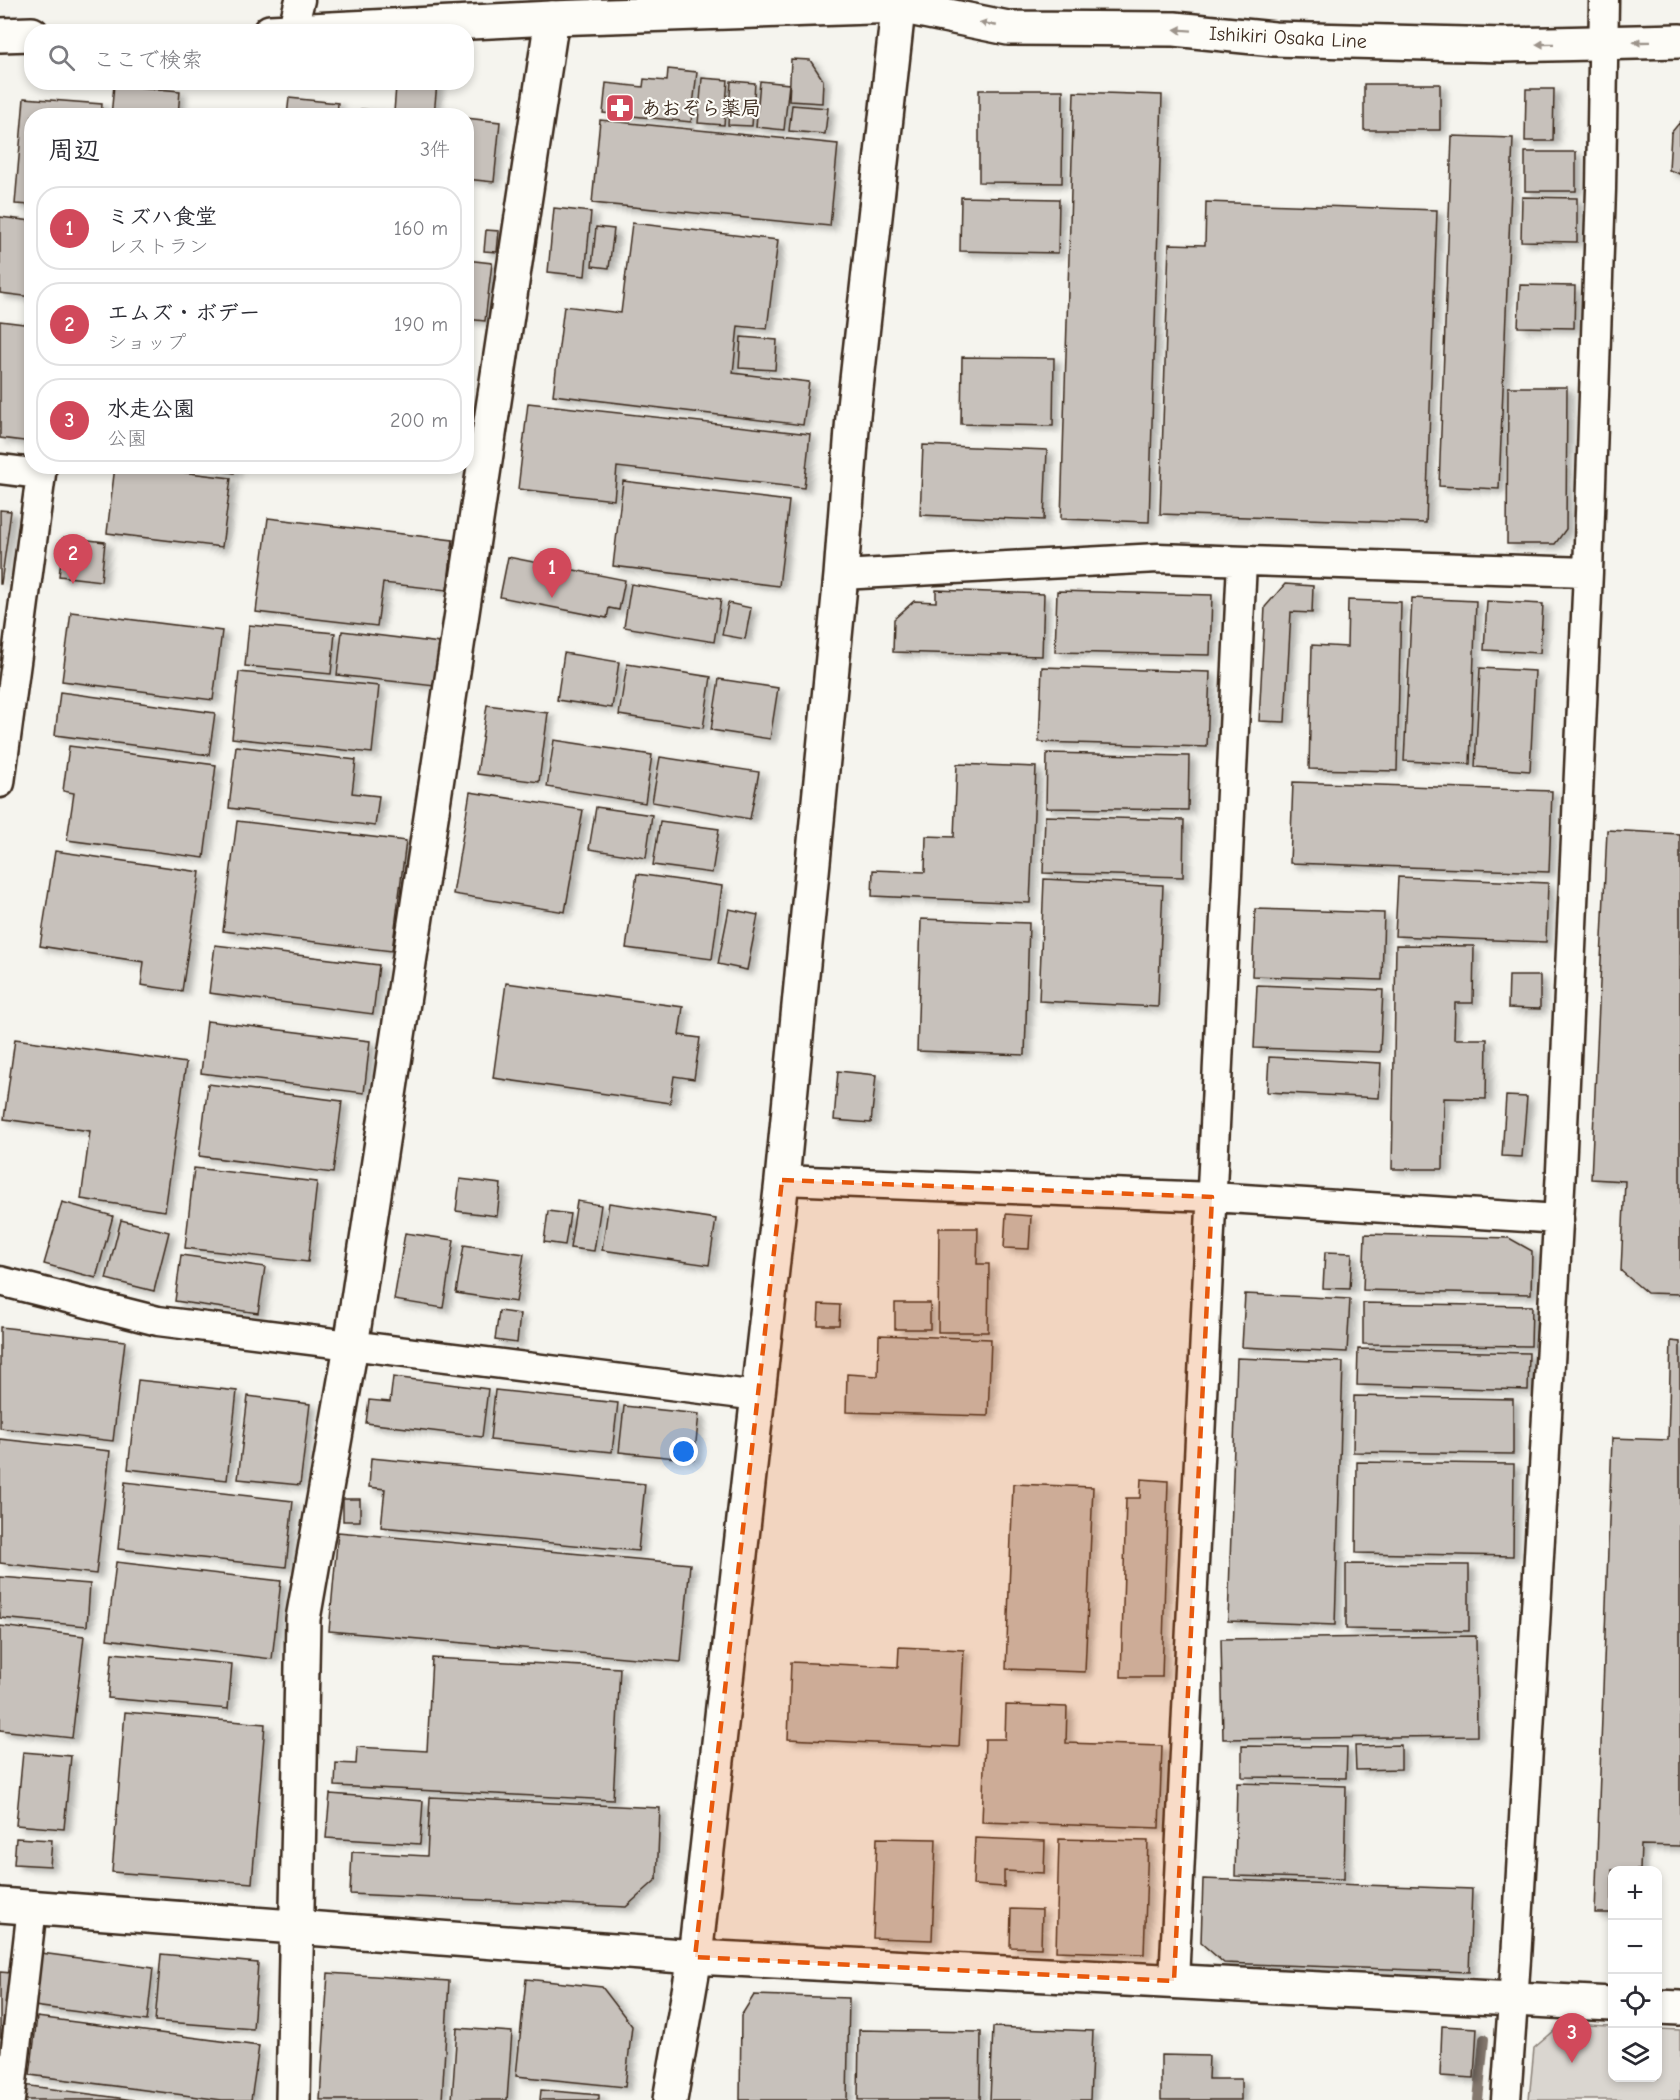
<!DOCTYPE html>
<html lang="ja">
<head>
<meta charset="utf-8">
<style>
	:root { --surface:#fff; --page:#f2f2f3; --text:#2b2b33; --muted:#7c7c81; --line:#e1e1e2; --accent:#d1495b }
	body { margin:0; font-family:"Comic Neue","Klee One",sans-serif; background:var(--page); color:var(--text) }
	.controls { position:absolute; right:18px; bottom:18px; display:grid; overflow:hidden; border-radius:12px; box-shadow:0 3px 9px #0003 }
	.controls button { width:54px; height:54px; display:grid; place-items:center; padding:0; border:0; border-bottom:2px solid var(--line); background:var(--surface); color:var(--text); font:30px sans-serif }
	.you { position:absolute; left:684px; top:1452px; width:21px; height:21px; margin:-15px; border:4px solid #fff; border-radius:50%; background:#1a73e8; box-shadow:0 0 0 9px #1a73e833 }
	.badge { display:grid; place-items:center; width:39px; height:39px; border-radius:50%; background:var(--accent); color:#fff; font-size:20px; font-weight:700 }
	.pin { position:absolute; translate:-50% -50px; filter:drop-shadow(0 2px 3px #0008) }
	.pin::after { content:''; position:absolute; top:32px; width:21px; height:18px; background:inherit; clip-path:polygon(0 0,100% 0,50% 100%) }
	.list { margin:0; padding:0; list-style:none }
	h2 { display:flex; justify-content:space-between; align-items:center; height:78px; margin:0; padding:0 24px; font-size:26px }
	h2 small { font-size:20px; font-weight:400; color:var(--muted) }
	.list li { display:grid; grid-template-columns:39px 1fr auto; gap:18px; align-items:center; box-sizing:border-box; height:84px; margin:0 12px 12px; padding:0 12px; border:2px solid var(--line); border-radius:24px }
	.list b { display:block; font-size:22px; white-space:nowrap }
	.list p { margin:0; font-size:20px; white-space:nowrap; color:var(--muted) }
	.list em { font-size:20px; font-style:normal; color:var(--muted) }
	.icon { flex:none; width:33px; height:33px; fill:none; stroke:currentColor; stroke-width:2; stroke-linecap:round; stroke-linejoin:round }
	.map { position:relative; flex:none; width:1680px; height:2100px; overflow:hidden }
	.search { position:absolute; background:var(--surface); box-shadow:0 3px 9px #0003; left:24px; top:24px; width:450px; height:66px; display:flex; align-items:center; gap:15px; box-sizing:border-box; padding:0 21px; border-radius:24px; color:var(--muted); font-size:22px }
	.panel { position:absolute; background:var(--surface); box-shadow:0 3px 9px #0003; left:24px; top:108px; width:450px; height:366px; border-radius:24px }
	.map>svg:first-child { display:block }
</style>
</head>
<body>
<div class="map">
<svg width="1680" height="2100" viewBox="0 0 1680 2100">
	<defs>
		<filter id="shadow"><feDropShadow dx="6" dy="4" stdDeviation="3" flood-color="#0004"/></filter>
	</defs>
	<rect width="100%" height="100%" fill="#f5f4ee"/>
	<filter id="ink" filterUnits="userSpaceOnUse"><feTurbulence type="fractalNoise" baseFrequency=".0167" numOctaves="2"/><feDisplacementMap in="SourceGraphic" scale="12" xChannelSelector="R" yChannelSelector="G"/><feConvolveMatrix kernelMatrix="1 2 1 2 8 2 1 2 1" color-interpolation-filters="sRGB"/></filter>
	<g filter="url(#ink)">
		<path fill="#dad6d0" stroke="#8a8077" stroke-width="1.5" d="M1562 2024 1612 2026V2078H1658V2029L1680 2030V2100H1529L1534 2048Z"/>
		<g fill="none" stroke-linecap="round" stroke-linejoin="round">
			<path stroke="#84786e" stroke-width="10" d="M1478 2100 1484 2039"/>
		</g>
		<path fill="#c7c1bb" stroke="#3b2a1e" stroke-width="1.5" filter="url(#shadow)" d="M791 59 810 60 823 80 822 103 789 101Z
			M668 69 697 72 691 122 603 113 606 83 643 87 644 79 667 81Z
			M702 78 728 80 724 125 698 123Z
			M731 81 755 83 752 126 728 125Z
			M760 81 789 84 784 130 756 127Z
			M418 82 437 83 434 115 440 116H360L361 109 394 112 396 86 418 87Z
			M1364 84H1440V130H1364Z
			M114 85 180 91 178 116H111Z
			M1526 89H1554L1553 141H1525Z
			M979 90H1063L1062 183 979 182Z
			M1074 92 1162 95 1149 522 1061 519Z
			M24 98 102 104 101 116H32V205L15 204Z
			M289 98 338 103 337 116H287Z
			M792 105 828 108 825 134 789 131Z
			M466 118 500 122 494 182 466 179Z
			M600 120 838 144 830 226 592 203Z
			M1680 122V174L1669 170 1671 133Z
			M1452 136 1513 138 1499 489 1439 486Z
			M1525 152H1576V191H1525Z
			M961 197 1059 199 1058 253 960 251Z
			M1522 197 1577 198V242L1521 241Z
			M1206 202 1437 210 1426 523 1160 514 1169 244 1205 245Z
			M554 208 591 212 585 276 548 272Z
			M0 217 32 221V297L0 293Z
			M632 223 778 240 767 329 738 326 733 373 809 382 803 425 553 395 564 306 621 313Z
			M596 227 614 229 609 268 592 266Z
			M486 230 499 231 497 252 484 251Z
			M466 260 492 263 485 321 466 319Z
			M1520 285 1575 286 1574 328 1518 327Z
			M0 321 32 325V442L0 438Z
			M741 337 777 340 775 370 739 368Z
			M962 357 1054 358 1053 426 961 424Z
			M1508 387H1567L1566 529 1555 544H1507Z
			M528 403 810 434 804 488 617 467 614 500 518 489Z
			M923 445 1047 450 1044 520 920 515Z
			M115 466H131L231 478 222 547 107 533Z
			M190 466H235L234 473Z
			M623 481 789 501 779 586 613 566Z
			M0 510 11 511 1 584H0Z
			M268 518 453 540 447 590 383 583 377 626 256 612Z
			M64 537 105 542 101 581 59 576Z
			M508 557 625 580 619 610 609 608 607 618 500 597Z
			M631 584 721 599 714 642 624 627Z
			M1285 584 1313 586 1312 613 1291 612 1285 722 1259 721 1265 607Z
			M936 590 1044 594 1042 656 893 652 894 619 914 601 936 602Z
			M1057 591 1212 595 1210 655 1055 652Z
			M1412 598 1476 601 1470 764 1404 761Z
			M1348 600 1401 602 1397 771 1309 769 1312 645 1347 647Z
			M1487 601 1543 604 1540 653 1484 650Z
			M728 603 751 608 745 639 722 635Z
			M71 612 222 631 213 700 62 681Z
			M249 625 335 633 331 674 245 666Z
			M342 631 440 643 435 686 337 675Z
			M564 653 619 662 612 708 557 700Z
			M627 664 711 677 703 728 619 715Z
			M1042 667 1210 672 1207 747 1039 742Z
			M1480 668 1535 671 1530 771 1475 767Z
			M239 672 379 686 372 753 232 738Z
			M719 679 778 688 770 739 711 730Z
			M60 692 215 713 209 755 55 735Z
			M487 705 548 713 539 782 477 774Z
			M554 740 652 755 645 803 547 787Z
			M69 746 216 765 204 858 67 840 74 793 63 791Z
			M236 746 356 760 352 793 379 796 375 826 229 808Z
			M1047 753 1189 756 1188 810 1046 808Z
			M660 757 759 772 750 819 652 802Z
			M957 764 1036 767 1030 903 872 896 873 870 925 872 926 836 954 837Z
			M1293 782 1552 791 1549 872 1290 863Z
			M470 792 583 810 565 912 453 894Z
			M596 807 652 815 646 858 589 849Z
			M1045 816 1184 820 1183 877 1043 873Z
			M237 821 406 841 392 951 223 931Z
			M660 821 719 829 712 873 653 865Z
			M1607 830 1680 834V1294L1647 1293 1621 1271 1625 1181 1591 1179Z
			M55 851 200 872 182 991 141 985 144 962 40 946Z
			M637 874 722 886 712 959 626 948Z
			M1398 877 1548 883 1546 942 1395 936Z
			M1044 879 1163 885 1158 1007 1039 1001Z
			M729 909 758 915 747 970 718 964Z
			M1255 909 1384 913 1382 980 1252 976Z
			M921 919 1029 923 1025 1055 917 1051Z
			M215 945 379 965 373 1014 209 993Z
			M1396 945 1474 946 1473 1003H1455L1454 1039H1487L1486 1099 1444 1098 1443 1169H1392Z
			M1509 976H1540V1009L1508 1008Z
			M506 983 683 1007 679 1035 700 1038 694 1079 674 1076 670 1103 493 1078Z
			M1257 985 1383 990 1380 1052 1254 1048Z
			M207 1021 370 1041 364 1093 201 1073Z
			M15 1039 186 1063 165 1211 81 1199 90 1131 4 1119Z
			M1269 1057 1381 1063 1379 1098 1267 1092Z
			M838 1071 876 1075 871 1123 834 1120Z
			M208 1084 342 1101 333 1173 199 1156Z
			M1506 1096 1527 1097 1522 1157 1502 1156Z
			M194 1168 317 1182 308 1262 185 1248Z
			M460 1179 501 1184 497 1216 456 1211Z
			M577 1201 601 1205 594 1251 570 1248Z
			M62 1202 113 1216 96 1278 44 1264Z
			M609 1203 716 1219 709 1265 602 1250Z
			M548 1211 570 1214 565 1245 544 1242Z
			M1006 1214 1031 1216 1029 1249 1004 1248Z
			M121 1220 169 1232 154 1291 106 1279Z
			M939 1228H978L977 1264H989L988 1332H938Z
			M405 1233 454 1240 443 1308 394 1300Z
			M1365 1234 1509 1238 1532 1251 1531 1294 1363 1290Z
			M464 1245 524 1254 516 1302 456 1293Z
			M1325 1252 1352 1253 1350 1289 1323 1288Z
			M181 1255 265 1267 258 1313 175 1301Z
			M1245 1294 1350 1299 1347 1352 1242 1347Z
			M895 1303H930V1329H895Z
			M1363 1303 1532 1306 1531 1346 1363 1344Z
			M819 1304 840 1305 839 1325H818Z
			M499 1311 520 1314 517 1343 495 1340Z
			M0 1327 125 1341 113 1441 0 1428Z
			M879 1335 991 1339 988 1416 846 1412 847 1374 878 1376Z
			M1671 1341 1680 1342V1846L1641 1845 1640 1870H1612V1913H1595L1612 1438 1668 1440Z
			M1358 1349 1529 1353 1528 1390 1357 1385Z
			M1237 1358 1343 1362 1335 1625 1228 1621Z
			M393 1377 488 1389 482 1437 366 1423 369 1400 390 1402Z
			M138 1380 237 1391 227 1480 128 1469Z
			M495 1390 618 1403 612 1452 490 1440Z
			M248 1396 310 1404 300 1485 238 1479Z
			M1354 1396 1513 1399V1454L1353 1452Z
			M624 1406 699 1414 694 1460 619 1452Z
			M0 1439 110 1451 96 1574 0 1563Z
			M371 1458 645 1484 638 1551 381 1527 385 1489 369 1487Z
			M1357 1462 1514 1464 1513 1556 1356 1553Z
			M1141 1479 1168 1481 1162 1677H1121L1126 1498H1140Z
			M125 1482 293 1501 286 1567 118 1549Z
			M1013 1484 1093 1487 1085 1672 1006 1669Z
			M343 1499H360V1521H343Z
			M338 1532 690 1564 681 1662 329 1631Z
			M116 1562 281 1581 272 1659 107 1639Z
			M1346 1564 1469 1565V1631L1346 1629Z
			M0 1577 90 1584 87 1626 0 1618Z
			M0 1626 84 1636 72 1738 0 1730Z
			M1476 1636 1477 1736 1223 1739 1221 1639Z
			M899 1647 964 1650 959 1747 788 1739 791 1662 898 1667Z
			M112 1653 232 1664 228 1709 108 1698Z
			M432 1658 620 1668 613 1800 335 1786 336 1763 356 1764 357 1747 427 1751Z
			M1006 1705 1067 1707 1066 1743 1162 1746 1159 1828 982 1822 985 1739H1005Z
			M125 1712 265 1724 252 1883 112 1872Z
			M1401 1745V1769L1356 1770 1355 1746Z
			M1242 1746 1347 1747 1346 1778 1242 1777Z
			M23 1752 71 1756 64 1829 16 1825Z
			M1237 1783 1346 1786 1344 1879 1235 1876Z
			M330 1794 423 1801 420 1844 326 1838Z
			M430 1797 660 1808 657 1879 626 1907 350 1894 352 1852 427 1856Z
			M16 1838 52 1840 50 1866 14 1864Z
			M877 1838 936 1839 932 1940 873 1938Z
			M975 1838 1045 1841 1044 1873 1004 1871V1887L973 1885Z
			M1059 1839 1148 1841 1144 1954 1056 1951Z
			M1203 1879 1472 1889 1469 1972 1224 1963 1201 1943Z
			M1011 1909 1042 1910 1041 1948 1010 1947Z
			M41 1953 153 1968 147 2021 34 2006Z
			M161 1954 258 1963 253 2029 155 2021Z
			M0 1972 12 1973 4 2038 0 2037Z
			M328 1973 449 1981 442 2100H320Z
			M526 1979 602 1987 632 2026 625 2087 516 2076Z
			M754 1995 849 1998 847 2100H740L741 2016Z
			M37 2017 259 2046 251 2100H222L30 2075Z
			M1442 2026 1477 2028 1474 2078 1440 2076Z
			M993 2027 1093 2031 1090 2100H990Z
			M457 2028 512 2032 507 2100H452Z
			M859 2030 981 2032 980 2100H858Z
			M1161 2055 1209 2056 1208 2079H1241V2100H1161Z
			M23 2085 134 2100H21Z
			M541 2090 599 2095V2100H540Z"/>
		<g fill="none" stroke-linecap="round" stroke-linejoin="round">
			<g stroke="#3b2a1e" stroke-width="33">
				<path id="minor" d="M292 31 300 0
					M0 469 41 474 0 783
					M841 575 1158 558 1588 572
					M782 1180 1212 1197 1559 1219
					M0 1281 158 1321 758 1396
					M1174 1981 1242 562
					M10 2100 32 1907
					M1506 2100 1516 1959 1561 1170 1588 572 1601 189 1604 0"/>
			</g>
			<g stroke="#3b2a1e" stroke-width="38">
				<path id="tertiary" d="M0 1905 695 1957 1612 2004
					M1658 2007 1680 2008
					M293 2100 303 1619 351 1346 552 18
					M670 2100 695 1957 782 1180 841 575 853 416 899 0"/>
			</g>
			<g stroke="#3b2a1e" stroke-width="38">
				<path id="secondary" d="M899 6 1008 28 1174 29 1274 39 1503 45 1680 41
					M270 32 552 18 899 6 920 1
					M0 35 32 34"/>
			</g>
			<use href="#minor" stroke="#fdfcf7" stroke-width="28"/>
			<use href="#tertiary" stroke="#fdfcf7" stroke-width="33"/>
			<use href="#secondary" stroke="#fdfcf7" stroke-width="33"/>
		</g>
		<defs><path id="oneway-solid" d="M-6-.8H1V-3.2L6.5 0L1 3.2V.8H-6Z" transform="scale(1.5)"/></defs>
		<g fill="#9c938a">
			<use href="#oneway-solid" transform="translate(988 24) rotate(-169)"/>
			<use href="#oneway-solid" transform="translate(1183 30) rotate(-176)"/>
			<use href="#oneway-solid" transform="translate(1642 42) rotate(179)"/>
			<use href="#oneway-solid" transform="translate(1545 44) rotate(179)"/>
		</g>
	</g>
	<path fill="#e8590c" fill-opacity="0.2" stroke="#e8590c" stroke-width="4.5" stroke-dasharray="12 8" stroke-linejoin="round" d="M782 1180 1212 1197 1174 1981 695 1957Z"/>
	<defs>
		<g id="pharmacy-square" transform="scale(1.5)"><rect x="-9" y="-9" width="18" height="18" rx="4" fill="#d1495b" stroke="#fdfcf7"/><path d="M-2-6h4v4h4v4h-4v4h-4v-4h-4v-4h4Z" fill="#fff"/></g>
	</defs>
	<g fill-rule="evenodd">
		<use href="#pharmacy-square" x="620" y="108"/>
	</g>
	<g text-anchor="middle" stroke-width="4.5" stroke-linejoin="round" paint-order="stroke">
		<g font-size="20" fill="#3b2a1e" stroke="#fdfcf7">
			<text transform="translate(1288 37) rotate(3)" y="7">Ishikiri Osaka Line</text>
		</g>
		<g font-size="20" font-weight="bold" fill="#3b2a1e" stroke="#fdfcf7" text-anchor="start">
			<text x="641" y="115">あおぞら薬局</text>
		</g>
	</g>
</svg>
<div class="controls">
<button>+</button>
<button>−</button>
<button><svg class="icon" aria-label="locate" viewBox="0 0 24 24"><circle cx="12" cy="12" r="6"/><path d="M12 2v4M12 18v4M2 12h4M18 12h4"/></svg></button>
<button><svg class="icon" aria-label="layers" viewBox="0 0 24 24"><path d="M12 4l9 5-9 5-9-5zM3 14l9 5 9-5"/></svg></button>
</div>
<div class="you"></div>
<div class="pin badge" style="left:552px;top:598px">1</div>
<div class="pin badge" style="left:73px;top:584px">2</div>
<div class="pin badge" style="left:1572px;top:2063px">3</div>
<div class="search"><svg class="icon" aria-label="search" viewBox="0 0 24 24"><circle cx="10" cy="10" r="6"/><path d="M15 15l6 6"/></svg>ここで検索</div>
<section class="panel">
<h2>周辺<small>3件</small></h2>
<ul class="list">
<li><span class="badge">1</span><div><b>ミズハ食堂</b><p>レストラン</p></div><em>160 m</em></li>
<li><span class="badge">2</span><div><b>エムズ・ボデー</b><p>ショップ</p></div><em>190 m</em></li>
<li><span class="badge">3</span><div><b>水走公園</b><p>公園</p></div><em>200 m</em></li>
</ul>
</section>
</div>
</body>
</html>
